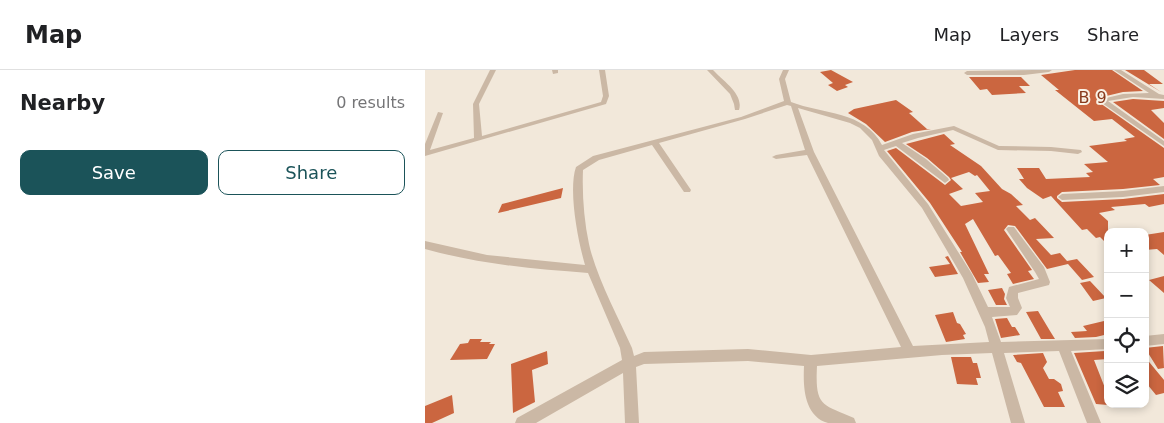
<!DOCTYPE html>
<html lang="en">
<head>
<meta charset="utf-8">
<style>
	:root { --surface:#fff; --page:#f2f2f2; --text:#202124; --muted:#757577; --line:#e0e0e0; --accent:#1b5359 }
	body { margin:0; font-family:"DejaVu Sans",sans-serif; background:var(--page); color:var(--text) }
	.controls { position:absolute; right:15px; bottom:15px; display:grid; overflow:hidden; border-radius:10px; box-shadow:0 2px 8px #0003 }
	.controls button { width:45px; height:45px; display:grid; place-items:center; padding:0; border:0; border-bottom:1px solid var(--line); background:var(--surface); color:var(--text); font:25px sans-serif }
	.list { margin:0; padding:0; list-style:none }
	h2 { display:flex; justify-content:space-between; align-items:center; height:65px; margin:0; padding:0 20px; font-size:21px }
	h2 small { font-size:16px; font-weight:400; color:var(--muted) }
	.actions { display:flex; gap:10px; padding:15px 20px }
	.actions a { flex:1; padding:11px 0; border:1px solid var(--accent); border-radius:10px; text-align:center; font-size:18px; color:var(--accent) }
	.actions .main { background:var(--accent); color:#fff }
	.icon { flex:none; width:28px; height:28px; fill:none; stroke:currentColor; stroke-width:2; stroke-linecap:round; stroke-linejoin:round }
	.map { position:relative; flex:none; width:739px; height:353px; overflow:hidden }
	header { display:flex; align-items:center; gap:30px; box-sizing:border-box; height:70px; padding:0 25px; background:var(--surface); border-bottom:1px solid var(--line) }
	header strong { font-size:24px }
	nav { display:flex; gap:28px; margin-inline-start:auto; font-size:18px }
	main { display:flex }
	aside { flex:1; background:var(--surface) }
	.map>svg:first-child { display:block }
</style>
</head>
<body>
<header>
<strong>Map</strong>
<nav><a>Map</a><a>Layers</a><a>Share</a></nav>
</header>
<main>
<aside>
<h2>Nearby<small>0 results</small></h2>
<ul class="list">
</ul>
<div class="actions"><a class="main">Save</a><a>Share</a></div>
</aside>
<div class="map">
<svg width="739" height="353" viewBox="0 0 739 353">
	<rect width="100%" height="100%" fill="#f2e8da"/>
	<path fill="#cb6640" fill-rule="evenodd" d="M406 0 428 12 420 15 423 17 412 21 403 15 408 13 395 2Z
		M650 0H687L718 21 698 22 677 27 675 33 739 78V107L728 109 735 115 698 119 637 122 632 126V128L637 132 698 129 739 124V134L724 137 720 134 686 137 690 140 674 143 683 151V175L675 167 671 168 662 159 657 160 626 126 618 129 602 118 594 109H599L592 98H614L621 109 665 107 661 103 668 102 659 94 683 92 664 76 702 71 699 69 710 67 687 49 669 51 630 20H634L616 5Z
		M700 0H719L738 14H724L736 22Z
		M544 7H596L605 16H594L601 23 567 25 562 19 555 20Z
		M708 29 739 31V38L726 40 739 53V69L688 32Z
		M471 30 488 42 484 43 502 59H506L487 62 460 72 441 54 423 43 429 39Z
		M519 64 530 74 525 75 556 96 577 119 586 124 598 135 591 136 605 150 610 148 629 168 611 169 626 185 635 183 642 191 652 189 669 207 657 210 643 194 622 199 590 156 583 155 579 160 607 200 603 201 609 209 588 214 582 204 586 203 573 185 570 186 548 149 540 154 564 204H559L564 212 553 213 535 182H537L505 133 462 81 471 78 520 115 526 110 524 107 502 88 481 74ZM544 102 550 106 552 105 565 121 550 123 558 132 536 136 524 124 538 119 526 108Z
		M138 118 136 128 73 143 77 134Z
		M739 162V185L732 179 720 180V165Z
		M523 186 533 204 510 207 504 197 525 194 520 187Z
		M739 206V223L724 210Z
		M665 211 681 228 668 231 655 213Z
		M577 218 580 224 579 229 582 235H564H571L563 220Z
		M613 241 625 261 630 269H616L601 242Z
		M528 242 532 253 535 254 541 264 538 265 540 269 521 272 510 245Z
		M582 248 587 257H590L595 265 576 268 570 249Z
		M679 251 683 256V264L671 267 650 268 646 262 662 261 658 256Z
		M45 269H57L55 272H66L64 274H70L62 289 25 290 35 274 43 273Z
		M738 276 739 298 733 299 720 278Z
		M122 281 123 294 107 300 110 332 88 343 86 294Z
		M680 281 683 289 669 290 680 318H683V335L671 334 649 283Z
		M618 283 622 292 618 298 624 309H629L636 314 638 321 633 322 640 337H619L596 293 592 292 588 285Z
		M526 287H546L548 293H552L556 308H551L553 315 532 314Z
		M720 287 739 310V323L731 325 722 314H720Z
		M27 325 29 343 7 353H0V336Z"/>
	<g fill="none" stroke-linecap="round" stroke-linejoin="round">
		<path fill="#cbb8a5" fill-rule="evenodd" d="M65 0H71L54 34 57 66 176 32 178 26 174 0H180L184 26 181 34 0 86V74L13 42 18 43 5 80 49 68 48 34Z
			M127 0H133V3L128 4Z
			M282 0H288C298 11 319 24 314 40H310L309 34 305 24Z
			M358 0H364L360 9 366 32C397 44 440 41 457 75L488 64 529 56 574 76 626 77 656 80 657 82 653 84 626 81 573 80 528 60 493 68 477 73 501 89 523 108 524 110 520 113 471 76 459 80 503 134 547 204 563 237H585L581 228 584 217 614 209 610 202 581 159 583 157H589L619 197 625 212 624 215 593 223V228L597 238 592 245 567 247 576 272 683 269V279L646 281 676 353H662L634 281 579 283 600 353H586L567 283 517 285 392 296C390 336 396 334 429 348L431 353C423 353 412 353 403 353 379 346 378 317 379 296L323 291 219 294 211 297 214 353H200L198 303 111 353H90L92 348 197 290 195 278 163 203C108 199 54 194 0 179V171L62 185 160 195C153 171 143 120 151 97L168 86 316 47 359 31 354 9ZM362 35 366 36 380 80 351 85 347 87 351 89 382 85 476 277 386 285 323 279 219 282 209 286 207 278C193 247 171 206 164 174 159 150 157 124 158 100L174 90 227 75 259 122H265L266 120 234 73 320 49ZM373 38 425 53 435 58 447 70 454 86 497 138 538 208 560 257 564 272 488 276 389 82Z
			M609 0H627L624 2 599 5H542L539 3 542 1Z
			M689 0H696L734 24 739 25V29L708 27 683 31 739 71V76L677 33V29L698 24 724 23Z
			M739 116V122L698 127 637 130 633 127 637 124 698 121Z
			M739 264V274L720 276V266Z"/>
	</g>
	<g text-anchor="middle" stroke-width="4" stroke-linejoin="round" paint-order="stroke">
		<g font-size="16" letter-spacing="1" fill="#893a1d" stroke="#faf2e6">
			<text x="668" y="33">B 9</text>
		</g>
	</g>
</svg>
<div class="controls">
<button>+</button>
<button>−</button>
<button><svg class="icon" aria-label="locate" viewBox="0 0 24 24"><circle cx="12" cy="12" r="6"/><path d="M12 2v4M12 18v4M2 12h4M18 12h4"/></svg></button>
<button><svg class="icon" aria-label="layers" viewBox="0 0 24 24"><path d="M12 4l9 5-9 5-9-5zM3 14l9 5 9-5"/></svg></button>
</div>
</div>
</main>
</body>
</html>
